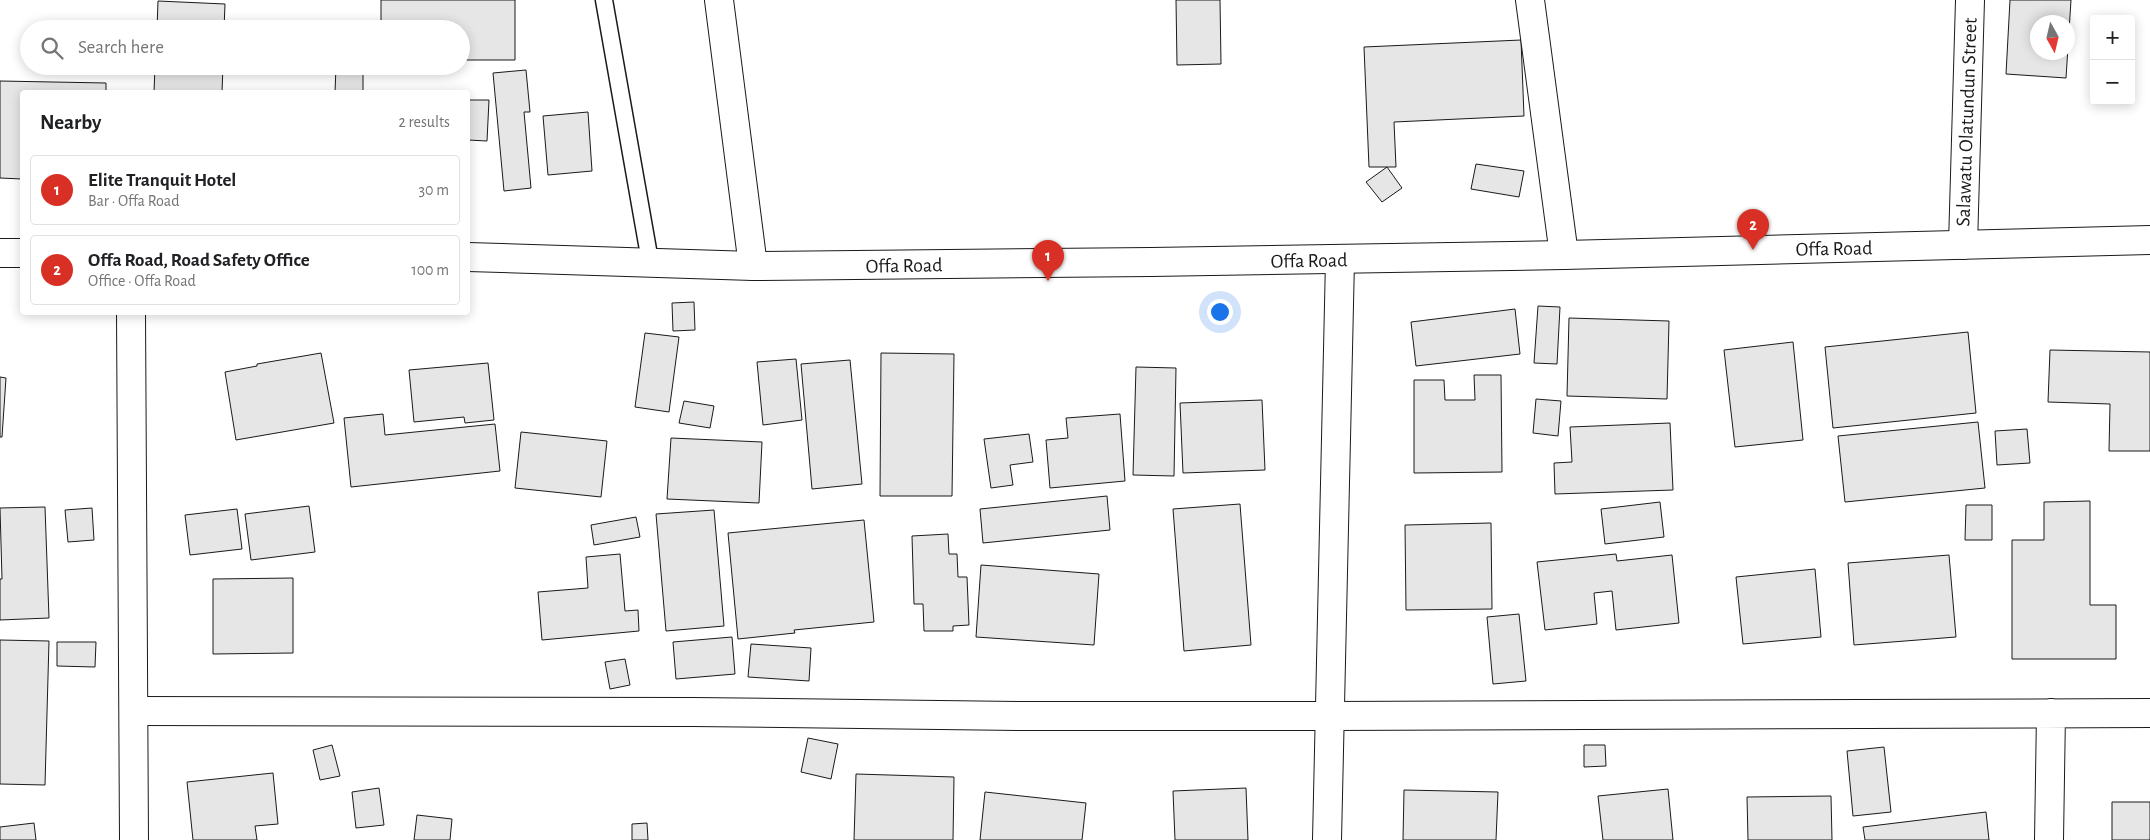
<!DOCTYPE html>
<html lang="en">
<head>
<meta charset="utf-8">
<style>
	:root { --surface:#fff; --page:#f2f2f2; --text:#202124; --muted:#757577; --line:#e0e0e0; --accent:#d93025 }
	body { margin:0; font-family:"Alegreya Sans",sans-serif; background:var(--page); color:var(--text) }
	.controls { position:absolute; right:15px; top:15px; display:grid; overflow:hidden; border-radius:5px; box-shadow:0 2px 12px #0003 }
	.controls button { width:45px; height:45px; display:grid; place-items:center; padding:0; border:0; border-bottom:1px solid var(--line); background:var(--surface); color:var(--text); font:25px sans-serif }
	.compass { position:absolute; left:2030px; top:15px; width:45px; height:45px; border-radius:50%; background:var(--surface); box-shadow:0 2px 12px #0003; rotate:172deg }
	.you { position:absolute; left:1219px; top:311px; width:18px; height:18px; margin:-12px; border:4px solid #fff; border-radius:50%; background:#1a73e8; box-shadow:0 0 0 8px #1a73e833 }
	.badge { display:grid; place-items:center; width:32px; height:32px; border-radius:50%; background:var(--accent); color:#fff; font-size:16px; font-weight:700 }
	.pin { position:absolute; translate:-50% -41px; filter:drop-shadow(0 1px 2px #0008) }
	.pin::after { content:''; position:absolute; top:26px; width:18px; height:15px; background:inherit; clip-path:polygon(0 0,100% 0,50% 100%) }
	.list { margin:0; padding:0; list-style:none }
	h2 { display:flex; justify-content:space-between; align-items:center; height:65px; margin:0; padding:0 20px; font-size:21px }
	h2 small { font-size:16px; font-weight:400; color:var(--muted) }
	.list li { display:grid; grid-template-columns:32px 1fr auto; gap:15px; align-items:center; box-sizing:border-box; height:70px; margin:0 10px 10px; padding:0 10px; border:1px solid var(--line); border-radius:5px }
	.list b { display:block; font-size:19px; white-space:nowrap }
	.list p { margin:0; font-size:16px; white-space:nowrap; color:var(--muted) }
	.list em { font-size:16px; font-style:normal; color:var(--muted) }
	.icon { flex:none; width:28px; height:28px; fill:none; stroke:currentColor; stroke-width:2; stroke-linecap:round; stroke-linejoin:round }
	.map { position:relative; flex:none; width:2150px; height:840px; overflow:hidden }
	.search { position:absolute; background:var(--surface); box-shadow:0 2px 12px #0003; left:20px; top:20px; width:450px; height:55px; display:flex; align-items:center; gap:12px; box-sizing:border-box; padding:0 18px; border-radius:28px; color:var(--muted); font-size:19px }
	.panel { position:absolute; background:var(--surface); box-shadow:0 2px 12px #0003; left:20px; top:90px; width:450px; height:225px; border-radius:5px }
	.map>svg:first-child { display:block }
</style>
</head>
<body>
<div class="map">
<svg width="2150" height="840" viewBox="0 0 2150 840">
	<rect width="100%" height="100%" fill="#fff"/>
	<path fill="#e6e6e6" stroke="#1a1a1a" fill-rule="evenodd" d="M381 0H515V60H461V29H381Z
		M1176 0H1220L1221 64 1177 65Z
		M2010 0H2071L2066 78 2006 74ZM2038 22H2068V52H2038Z
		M158 1 225 4 224 29H157Z
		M1521 40 1524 116 1394 122 1396 167H1369L1364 47Z
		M155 66H223L222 92H154Z
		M336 67 363 68V92H335Z
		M526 70 530 112H524L531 188 504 191 493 73Z
		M0 81 106 83V92H22V179L0 178Z
		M468 100H489L487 141 468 140Z
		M588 112 592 171 548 175 543 116Z
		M1476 164 1524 171 1519 197 1471 189Z
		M1387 167 1402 188 1382 202 1366 182Z
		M694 302 695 330 673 331 672 303Z
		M1538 306 1560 307 1557 364 1534 363Z
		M1515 309 1520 354 1416 366 1411 322Z
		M1569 318 1669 321 1667 399 1567 396Z
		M1968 332 1976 413 1833 428 1825 347Z
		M645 333 679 337 669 412 635 407Z
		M1793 342 1803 440 1735 447 1724 350Z
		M2050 350 2150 352V451H2109L2110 404 2048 402Z
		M321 353 334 423 236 440 225 372 257 366V364Z
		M881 353 954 354 952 496H880Z
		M796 359 802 420 763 425 757 362Z
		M850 360 862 484 812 489 801 364Z
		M488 363 494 420 465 423 464 417 414 422 409 370Z
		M1136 367 1176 368 1174 476 1133 475Z
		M1474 375H1501L1502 472 1414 473V380H1444L1445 400H1475Z
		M0 377 6 378 2 437H0Z
		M1536 399 1561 401 1558 436 1533 433Z
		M1262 400 1265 470 1183 473 1180 403Z
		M684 401 714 406 710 428 679 423Z
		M383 414 385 435 495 424 500 471 351 487 344 418Z
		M1120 414 1125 481 1050 488 1046 440 1068 438 1066 418Z
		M1978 422 1985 488 1845 502 1838 436Z
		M1670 423 1673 490 1555 494 1554 463 1572 462 1570 427Z
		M2027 429 2030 463 1997 465 1995 431Z
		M521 432 607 441 601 497 515 488Z
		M1029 434 1033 462 1010 465 1013 485 991 488 984 439Z
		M671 438 762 442 759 503 667 499Z
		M1107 496 1110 530 983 543 980 509Z
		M2090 501V605H2116V659H2012V540H2044V502Z
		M1660 502 1664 537 1605 544 1601 509Z
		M1240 504 1251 645 1184 651 1173 509Z
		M1966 505H1992V540H1965Z
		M309 506 315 552 251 560 245 514Z
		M45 507 49 618 0 620V579H2L0 508Z
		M92 508 94 540 68 542 65 510Z
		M237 509 242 549 190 555 185 515Z
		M714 510 724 626 666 631 656 514Z
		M636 517 640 537 594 545 591 525Z
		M864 520 874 622 794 630 795 633 738 639 728 533Z
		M1491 523 1492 609 1406 610 1405 525Z
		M948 534 949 554H957L958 577H967L969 625 953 626V631H924L923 604H914L912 536Z
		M620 554 625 611 638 610 639 631 542 640 538 592 588 588 586 557Z
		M1616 554 1617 561 1672 555 1679 623 1616 630 1612 591 1594 593 1597 624 1545 630 1537 562Z
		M1949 555 1956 637 1854 645 1848 563Z
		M981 565 1099 574 1094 645 976 637Z
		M1815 569 1821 637 1743 644 1736 577Z
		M293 578V653L213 654V579Z
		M1519 614 1526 681 1493 684 1487 617Z
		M732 637 735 674 676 679 673 642Z
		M0 640 49 641 45 785 0 784Z
		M57 642H96L95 667 57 666Z
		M751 644 811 648 809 681 748 677Z
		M625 659 630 685 610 689 605 662Z
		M808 738 838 744 831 779 801 772Z
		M332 745 340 776 320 780 313 750Z
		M1584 745H1605L1606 766 1584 767Z
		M1884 747 1891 812 1853 816 1847 751Z
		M273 773 278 824 255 826 257 840H193L187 782Z
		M856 774 954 777 953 840H854Z
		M379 788 384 825 356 828 352 792Z
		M1246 788 1248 840H1175L1173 791Z
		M1668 789 1673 840H1603L1598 796Z
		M1404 790 1498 792 1496 840H1403Z
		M985 792 1086 803 1082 840H980Z
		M1831 796 1832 840H1748L1747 797Z
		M2112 802H2150V840H2112Z
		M1986 812 1989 840H1865L1863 827Z
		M417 815 452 819 450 840H414Z
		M34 823 36 840H0V827Z
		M647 823 648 840H632V824Z"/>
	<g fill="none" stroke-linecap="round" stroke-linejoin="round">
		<g stroke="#1a1a1a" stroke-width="19">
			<path id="lane" d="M604 0 650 261"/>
		</g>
		<g stroke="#1a1a1a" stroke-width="30">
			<path id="street" d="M719 0 753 266
				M1530 0 1564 255
				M1963 245 1970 0
				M134 711 693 712 1024 716H1330L2150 713
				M1327 840 1340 260
				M2049 840 2051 713"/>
		</g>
		<g stroke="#1a1a1a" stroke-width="30">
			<path id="secondary" d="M0 253H22
				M468 257 753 266 1151 262 1564 255 2150 240
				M131 312 134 840"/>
		</g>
		<use href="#lane" stroke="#fff" stroke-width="16"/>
		<use href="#street" stroke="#fff" stroke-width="28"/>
		<use href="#secondary" stroke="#fff" stroke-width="28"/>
	</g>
	<g text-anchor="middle" stroke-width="4" stroke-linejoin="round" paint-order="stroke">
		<g font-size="20" fill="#1a1a1a" stroke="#fff">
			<text transform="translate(1966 122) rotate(-88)" y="7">Salawatu Olatundun Street</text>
			<text transform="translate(1834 248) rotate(-1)" y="7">Offa Road</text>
			<text transform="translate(1309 260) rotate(-1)" y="7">Offa Road</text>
			<text transform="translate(904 265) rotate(-1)" y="7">Offa Road</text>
		</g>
	</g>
</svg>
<div class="controls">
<button>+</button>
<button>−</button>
</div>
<svg class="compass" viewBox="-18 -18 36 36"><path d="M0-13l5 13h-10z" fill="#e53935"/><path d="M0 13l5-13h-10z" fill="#757577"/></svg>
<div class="you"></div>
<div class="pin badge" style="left:1048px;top:281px">1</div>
<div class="pin badge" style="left:1753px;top:250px">2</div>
<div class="search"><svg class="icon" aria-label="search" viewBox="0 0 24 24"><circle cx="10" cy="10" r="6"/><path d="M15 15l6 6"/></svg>Search here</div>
<section class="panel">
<h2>Nearby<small>2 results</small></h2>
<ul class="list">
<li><span class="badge">1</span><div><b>Elite Tranquit Hotel</b><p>Bar · Offa Road</p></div><em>30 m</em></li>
<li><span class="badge">2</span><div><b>Offa Road, Road Safety Office</b><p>Office · Offa Road</p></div><em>100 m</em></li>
</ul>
</section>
</div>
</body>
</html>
